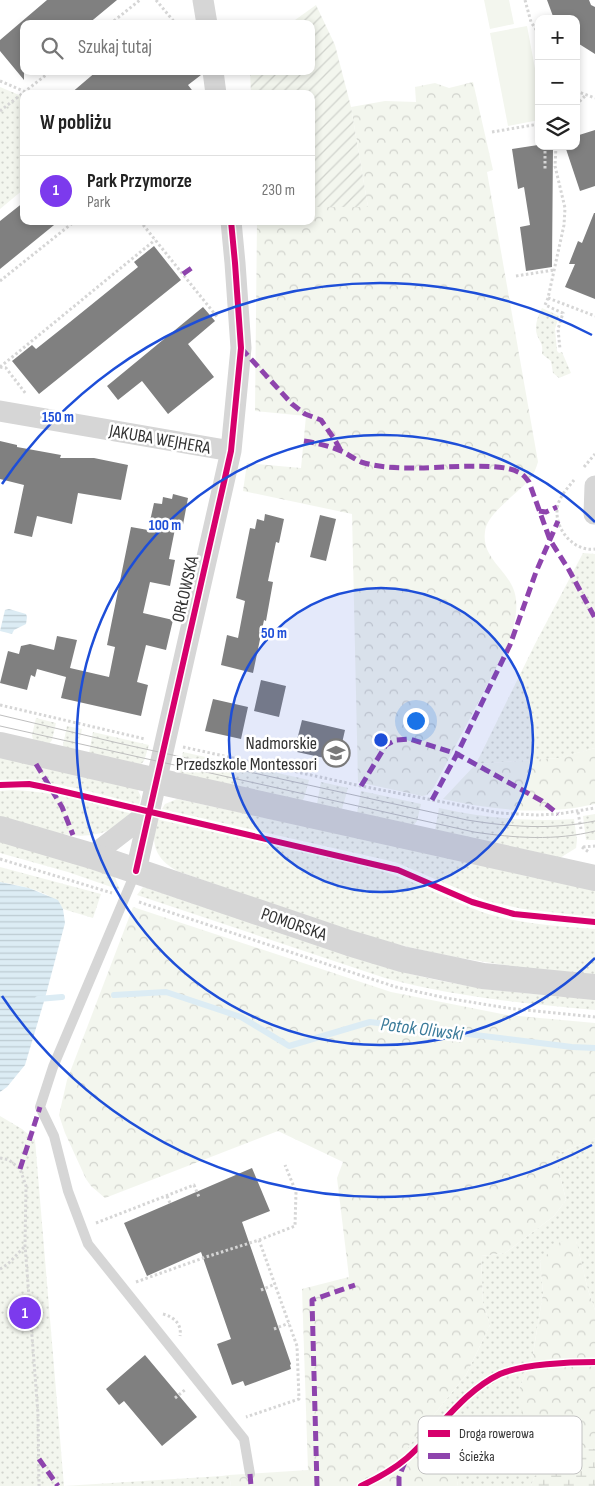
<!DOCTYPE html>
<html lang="pl">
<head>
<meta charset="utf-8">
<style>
	:root { --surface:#fff; --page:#f6f6f6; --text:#222; --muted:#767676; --line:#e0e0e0; --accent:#7c3aed }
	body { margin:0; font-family:"Sofia Sans Condensed",sans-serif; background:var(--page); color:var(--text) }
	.controls { position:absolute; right:15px; top:15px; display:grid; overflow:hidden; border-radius:10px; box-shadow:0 2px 8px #0003 }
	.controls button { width:45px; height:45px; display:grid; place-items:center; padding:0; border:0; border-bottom:1px solid var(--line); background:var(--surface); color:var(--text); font:25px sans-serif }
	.you { position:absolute; left:415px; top:720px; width:18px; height:18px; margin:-12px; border:4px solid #fff; border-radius:50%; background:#1a73e8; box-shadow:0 0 0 8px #1a73e833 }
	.badge { display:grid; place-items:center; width:32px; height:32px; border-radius:50%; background:var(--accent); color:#fff; font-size:16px; font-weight:700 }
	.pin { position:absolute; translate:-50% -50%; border:2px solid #fff; box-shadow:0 1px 5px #0006 }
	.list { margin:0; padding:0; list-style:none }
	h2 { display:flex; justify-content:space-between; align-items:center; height:65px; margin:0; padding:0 20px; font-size:21px }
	h2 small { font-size:16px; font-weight:400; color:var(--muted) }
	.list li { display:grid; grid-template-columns:32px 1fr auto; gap:15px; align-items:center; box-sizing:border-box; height:70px; padding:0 20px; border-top:1px solid var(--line) }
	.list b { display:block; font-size:19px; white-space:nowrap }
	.list p { margin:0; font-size:16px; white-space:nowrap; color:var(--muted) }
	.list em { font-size:16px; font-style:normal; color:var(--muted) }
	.icon { flex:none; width:28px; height:28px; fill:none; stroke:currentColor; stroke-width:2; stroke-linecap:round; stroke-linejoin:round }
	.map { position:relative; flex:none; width:595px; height:1486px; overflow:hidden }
	.search { position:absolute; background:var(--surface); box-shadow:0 2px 8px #0003; left:20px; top:20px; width:295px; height:55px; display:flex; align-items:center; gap:12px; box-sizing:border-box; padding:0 18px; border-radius:10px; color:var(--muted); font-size:19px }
	.panel { position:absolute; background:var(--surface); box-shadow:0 2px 8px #0003; left:20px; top:90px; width:295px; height:135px; border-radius:10px }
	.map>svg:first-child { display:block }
</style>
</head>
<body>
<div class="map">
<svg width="595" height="1486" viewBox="0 0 595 1486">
	<defs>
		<pattern id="grass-dots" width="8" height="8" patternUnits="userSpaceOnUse" patternTransform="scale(1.25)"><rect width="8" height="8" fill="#f3f6ee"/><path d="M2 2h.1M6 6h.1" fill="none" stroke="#d1d3cd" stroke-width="1.8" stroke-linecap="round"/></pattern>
		<pattern id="forest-crowns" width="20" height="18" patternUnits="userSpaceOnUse" patternTransform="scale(1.25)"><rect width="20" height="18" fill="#f3f6ee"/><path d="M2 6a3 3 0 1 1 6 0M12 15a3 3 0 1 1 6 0" fill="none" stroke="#d1d3cd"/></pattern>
		<pattern id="wetland-marsh" width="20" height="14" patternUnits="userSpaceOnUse" patternTransform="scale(1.25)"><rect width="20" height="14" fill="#f3f6ee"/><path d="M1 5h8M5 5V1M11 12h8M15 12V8" fill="none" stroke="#d1d3cd"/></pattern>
		<pattern id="garden-furrows" width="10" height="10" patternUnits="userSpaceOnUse" patternTransform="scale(1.25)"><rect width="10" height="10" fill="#f3f6ee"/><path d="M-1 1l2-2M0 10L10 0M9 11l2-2" fill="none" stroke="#d1d3cd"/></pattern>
		<pattern id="water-rules" width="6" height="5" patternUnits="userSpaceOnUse" patternTransform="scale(1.25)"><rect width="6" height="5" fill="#dcecf4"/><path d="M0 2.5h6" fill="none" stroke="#bdcbd2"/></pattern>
	</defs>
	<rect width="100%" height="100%" fill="#fff"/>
	<path fill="url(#grass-dots)" d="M0 87 24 97V189L0 209Z
		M542 308 559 316 555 329 557 351 559 353 562 352 571 373 559 378 553 373 551 361 542 354C543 343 541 344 537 335 534 326 538 316 542 308Z
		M583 553 595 554V748L559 758 476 764 535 644Z
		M36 718 56 723 52 740 49 744 33 740 32 735Z
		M67 726 82 729 78 746 74 751 64 748 63 745Z
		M93 732 149 745 144 761 139 766 89 753Z
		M183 752 309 780 304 798 302 801 181 774 179 770Z
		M0 755 137 788 141 797 139 804C94 793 47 777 0 780Z
		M321 782 348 788 342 809 317 804Z
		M13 790C53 791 94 804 133 814 126 819 119 825 111 829 78 846 33 826 0 817V791Z
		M361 791 421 804 417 821 413 826 357 813Z
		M177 799 595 888V917L523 909 487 901 395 862 162 809 165 804Z
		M439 808C485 818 527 822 574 819L577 840 576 848 555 861 435 830Z
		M595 814V840H586L583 816Z
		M156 819 376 869C413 880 446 899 482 912 518 924 558 926 595 929V975L528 969 448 956 370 938 177 871C154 858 151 843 156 819Z
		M0 841 114 875 120 890 68 872 0 853Z
		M0 867 101 894 93 918 63 909C51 890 21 886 0 882Z
		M143 887 388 968C459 988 522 994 595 999V1010C523 1003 455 997 385 978L137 895Z
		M0 1116 22 1129 35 1140 64 1486H0Z
		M595 1138V1310L588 1290 575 1237 540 1261 543 1293 533 1354 519 1390 536 1437 562 1446 537 1470 531 1486H458L452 1456 418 1466 408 1447 466 1375 490 1325 483 1303 481 1256 505 1253 554 1216 566 1200 555 1155Z
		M229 1475 231 1486H64L222 1476Z"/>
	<path fill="url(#forest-crowns)" d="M473 82 493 170 487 172 538 462C536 468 534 475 529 480 518 493 486 514 485 532 481 561 514 572 516 600 518 615 512 631 508 645L434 787 427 795 422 796 358 782 352 514 243 491 247 463 301 468 306 416 255 411 257 221H311V207H368L351 107 385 101 416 102 415 87 435 83 449 88Z
		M595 748V804C543 816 494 810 443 799L476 764 558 758Z
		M133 907 391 992 507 1015 595 1023V1138L555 1155 566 1200 554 1216 505 1253 481 1256 483 1303 490 1325 466 1375 408 1447 418 1465 436 1453 453 1456 458 1486H231L229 1475 308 1470 302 1289 349 1277 337 1178 343 1162 278 1131 105 1198 91 1186 86 1179 65 1133 59 1115 67 1080Z
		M575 1236 588 1290 595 1310V1449L562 1446 536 1437 523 1421 519 1390 533 1354 543 1293 540 1261 560 1242Z"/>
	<path fill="url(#wetland-marsh)" d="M562 1446 595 1449V1486H531L537 1470Z"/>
	<path fill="url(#garden-furrows)" d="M316 5 335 45 351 107 368 207H311V94H251L250 71H311V24H271L295 20Z"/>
	<path fill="#f3f6ee" d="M484 0H509L514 24 490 29Z
		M527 26 539 90V120L508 126 490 33Z"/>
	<path fill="url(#water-rules)" d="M9 609 26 614 27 617 26 624 14 630 12 634 0 631 5 610Z
		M0 882 29 888 58 900 63 909 65 923 45 998 25 1065 7 1087 0 1092Z"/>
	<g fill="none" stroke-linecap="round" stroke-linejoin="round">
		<path stroke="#dcecf4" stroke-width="6" d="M114 995 166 992 241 1017 289 1046 370 1022 572 1047 595 1048
			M38 999 62 997"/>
	</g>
	<path fill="#808080" d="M47 0H117L88 24H24V80L0 51V40Z
		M547 0H589L591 5 595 7V54L576 42V19H554Z
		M97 71H201V75L188 85 195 94H70Z
		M595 130V186L580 191 565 146H576V136Z
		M538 145 553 146 552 267 526 271 520 227 530 225 524 187 518 189 512 149Z
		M24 202V221H59L0 269V221Z
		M594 213H595V299L565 287 575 264H569L578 241 582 243Z
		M154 246 181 280 39 394 12 361 32 345 36 349 70 322 138 267 134 262Z
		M203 307 215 321 188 344 214 377 168 414 142 381 118 400 107 386Z
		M0 441 17 445V447L61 455 60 458H94L128 465 121 500 78 493 72 524 37 516 32 537 14 533 24 485 0 479Z
		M173 494 188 498 182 530 175 529 169 559 175 560 170 586 150 582 143 613 173 620 166 650 146 645 137 682 148 685 141 716 61 698 66 677 37 669 35 677 31 675 27 690 0 683 8 651 19 654 21 646 30 644 54 650 57 636 77 640 70 668 109 677 115 647 107 645 131 527 148 530 154 503 162 504 163 497 172 499Z
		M265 514 284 519 279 543 276 542 268 581 273 582 266 621 264 620 253 673 221 665 227 635 238 638 245 601 236 598 250 528 255 529 257 519 264 521Z
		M320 515 336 519 326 561 310 557Z
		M261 680 286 686 279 717 254 711Z
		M213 699 248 707 241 739 205 731Z
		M302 720 345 730 338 761 297 752 300 741 297 740Z
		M252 1168 270 1211 242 1222 291 1364 290 1365 291 1369 245 1386 243 1381 232 1385 217 1344 231 1339 201 1252 147 1276 124 1223Z
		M145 1355 197 1417 162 1446 124 1401 119 1405 106 1389Z"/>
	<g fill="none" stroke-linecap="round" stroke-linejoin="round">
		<path stroke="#d6d6d6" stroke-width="3" stroke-dasharray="2.5 2.5" stroke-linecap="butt" d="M156 0 176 24
			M525 0 531 22 539 34
			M110 24 140 0
			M0 81 30 94
			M576 91 595 98
			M576 105 586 95
			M0 111 51 71
			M492 132 539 124
			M545 146V170
			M556 146 555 166 565 208 564 225 548 298 595 316
			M140 221 218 318
			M516 276 554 270
			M0 281 75 221
			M548 298 545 305 563 313 558 329 560 349
			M0 367 155 240
			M0 367 6 368 26 394
			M584 467 595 454
			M574 480C567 489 557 499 557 511 556 531 575 552 595 549
			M0 705 145 739
			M183 747 361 786 499 813 537 815 558 814 595 808
			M578 812 581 829
			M582 847 590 853
			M583 847 595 846
			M0 859 112 893
			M139 902 396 987 446 998 507 1008 595 1017
			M0 1158 9 1160 20 1169 26 1186 25 1245 38 1414 39 1486
			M167 1196 170 1203
			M96 1223 194 1185 199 1197
			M259 1240 295 1226 296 1192 285 1165
			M0 1269 8 1264 25 1246
			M136 1282 206 1257 259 1240 297 1346 299 1399 246 1417
			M261 1290 275 1284
			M163 1314C174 1317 182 1324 180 1336
			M274 1329 289 1323
			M175 1398 186 1389"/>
		<path stroke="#d6d6d6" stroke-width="10" d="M136 871 53 1067 40 1107 54 1136 68 1191 88 1244 244 1439 250 1474"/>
		<path stroke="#d6d6d6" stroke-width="21" d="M203 0 207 24
			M213 71 216 94
			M0 411 231 451
			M594 514 595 486
			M92 856 149 812
			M136 871 231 451 241 348 235 263 231 221"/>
		<path stroke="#d6d6d6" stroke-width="26" d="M0 745 157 781 595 878
			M0 829 92 856 349 943 402 959 483 976 595 987"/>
		<path stroke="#bebebe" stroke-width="1" d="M0 715 118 743 467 820C510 827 552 830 595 821
			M0 726 474 832C514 838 556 841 595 831"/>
		<path stroke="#8e44ad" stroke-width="5" stroke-dasharray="10 5" stroke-linecap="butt" d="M183 274 193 267
			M241 348 292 404 305 414 321 420 335 440 341 451
			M304 441C317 443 329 446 341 451 348 454 354 459 361 462 377 467 394 468 411 468 436 469 498 461 518 472 523 474 526 478 529 482L550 540 569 570 595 618
			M539 511 546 512 557 507
			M36 764 62 807 73 835
			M361 786 386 745 396 740 410 739 457 754 542 801 558 814
			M432 800 457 754 510 645 536 572 558 521
			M20 1169 40 1107
			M39 1459 58 1486
			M250 1474 251 1486
			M317 1486 312 1300 355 1285
			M399 1486V1477L405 1462"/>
		<g stroke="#fff" stroke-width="9">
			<path id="cycleway" d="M0 785 29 784 44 787 398 870 472 902 514 914 595 922
				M136 871 231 451 241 348 235 263 231 221
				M361 1486C378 1478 393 1470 407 1458 438 1431 462 1392 500 1374 523 1364 570 1362 595 1362"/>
		</g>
		<use href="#cycleway" stroke="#d6006c" stroke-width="6"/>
	</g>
	<circle cx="381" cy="740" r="152" fill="#1d4ed8" fill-opacity=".12"/>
	<g fill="none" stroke="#1d4ed8" stroke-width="2.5">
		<circle cx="381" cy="740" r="152"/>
		<path d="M595 958A305 305 0 1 1 595 522"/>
		<path d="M592 1145A457 457 0 0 1 2 996M2 484A457 457 0 0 1 592 335"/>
	</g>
	<defs>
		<g id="school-ring" transform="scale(1.4375)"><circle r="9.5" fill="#fff" stroke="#7a7a7a" stroke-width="1.5"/><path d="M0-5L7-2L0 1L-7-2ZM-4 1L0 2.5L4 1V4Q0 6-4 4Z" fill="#7a7a7a"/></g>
	</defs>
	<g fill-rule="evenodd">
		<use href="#school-ring" x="336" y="753"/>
	</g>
	<g text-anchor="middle" stroke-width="5" stroke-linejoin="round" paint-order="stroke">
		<g font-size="18" fill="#323232" stroke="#fff">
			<text transform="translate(160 439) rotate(10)" y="6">JAKUBA WEJHERA</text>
			<text transform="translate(185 589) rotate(-77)" y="6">ORŁOWSKA</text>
			<text transform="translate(294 924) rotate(19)" y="6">POMORSKA</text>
		</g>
		<g font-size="18" fill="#323232" stroke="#fff" text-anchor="end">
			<text x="317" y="749">Nadmorskie<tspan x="317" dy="21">Przedszkole Montessori</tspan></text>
		</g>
		<g font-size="19" font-style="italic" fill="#3b7b9a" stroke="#fff">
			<text transform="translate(422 1028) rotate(7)" y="7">Potok Oliwski</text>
		</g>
	</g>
	<rect x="418" y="1416" width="164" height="58" rx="8" fill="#fff" stroke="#c2c2c2" stroke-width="1"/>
	<rect x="428" y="1430" width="22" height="7" fill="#d6006c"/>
	<rect x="428" y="1453" width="22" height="6" fill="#8e44ad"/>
	<g font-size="14" fill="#323232">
		<text x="459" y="1438">Droga rowerowa</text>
		<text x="459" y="1461">Ścieżka</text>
	</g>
	<circle cx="381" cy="740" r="8" fill="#1d4ed8" stroke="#fff" stroke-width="2.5"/>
	<g font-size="15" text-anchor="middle" font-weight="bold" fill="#1d4ed8" stroke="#fff" stroke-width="5" stroke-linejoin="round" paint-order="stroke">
		<text x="58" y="422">150 m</text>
		<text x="165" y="530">100 m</text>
		<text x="274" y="638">50 m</text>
	</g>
</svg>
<div class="controls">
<button>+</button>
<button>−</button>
<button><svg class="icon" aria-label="layers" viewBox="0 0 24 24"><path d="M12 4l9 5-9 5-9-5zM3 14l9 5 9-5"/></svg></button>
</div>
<div class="you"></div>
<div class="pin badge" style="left:25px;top:1313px">1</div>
<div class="search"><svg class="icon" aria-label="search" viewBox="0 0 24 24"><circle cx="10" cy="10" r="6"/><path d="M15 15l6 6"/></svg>Szukaj tutaj</div>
<section class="panel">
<h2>W pobliżu<small></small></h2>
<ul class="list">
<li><span class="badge">1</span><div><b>Park Przymorze</b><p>Park</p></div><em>230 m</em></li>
</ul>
</section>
</div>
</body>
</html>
